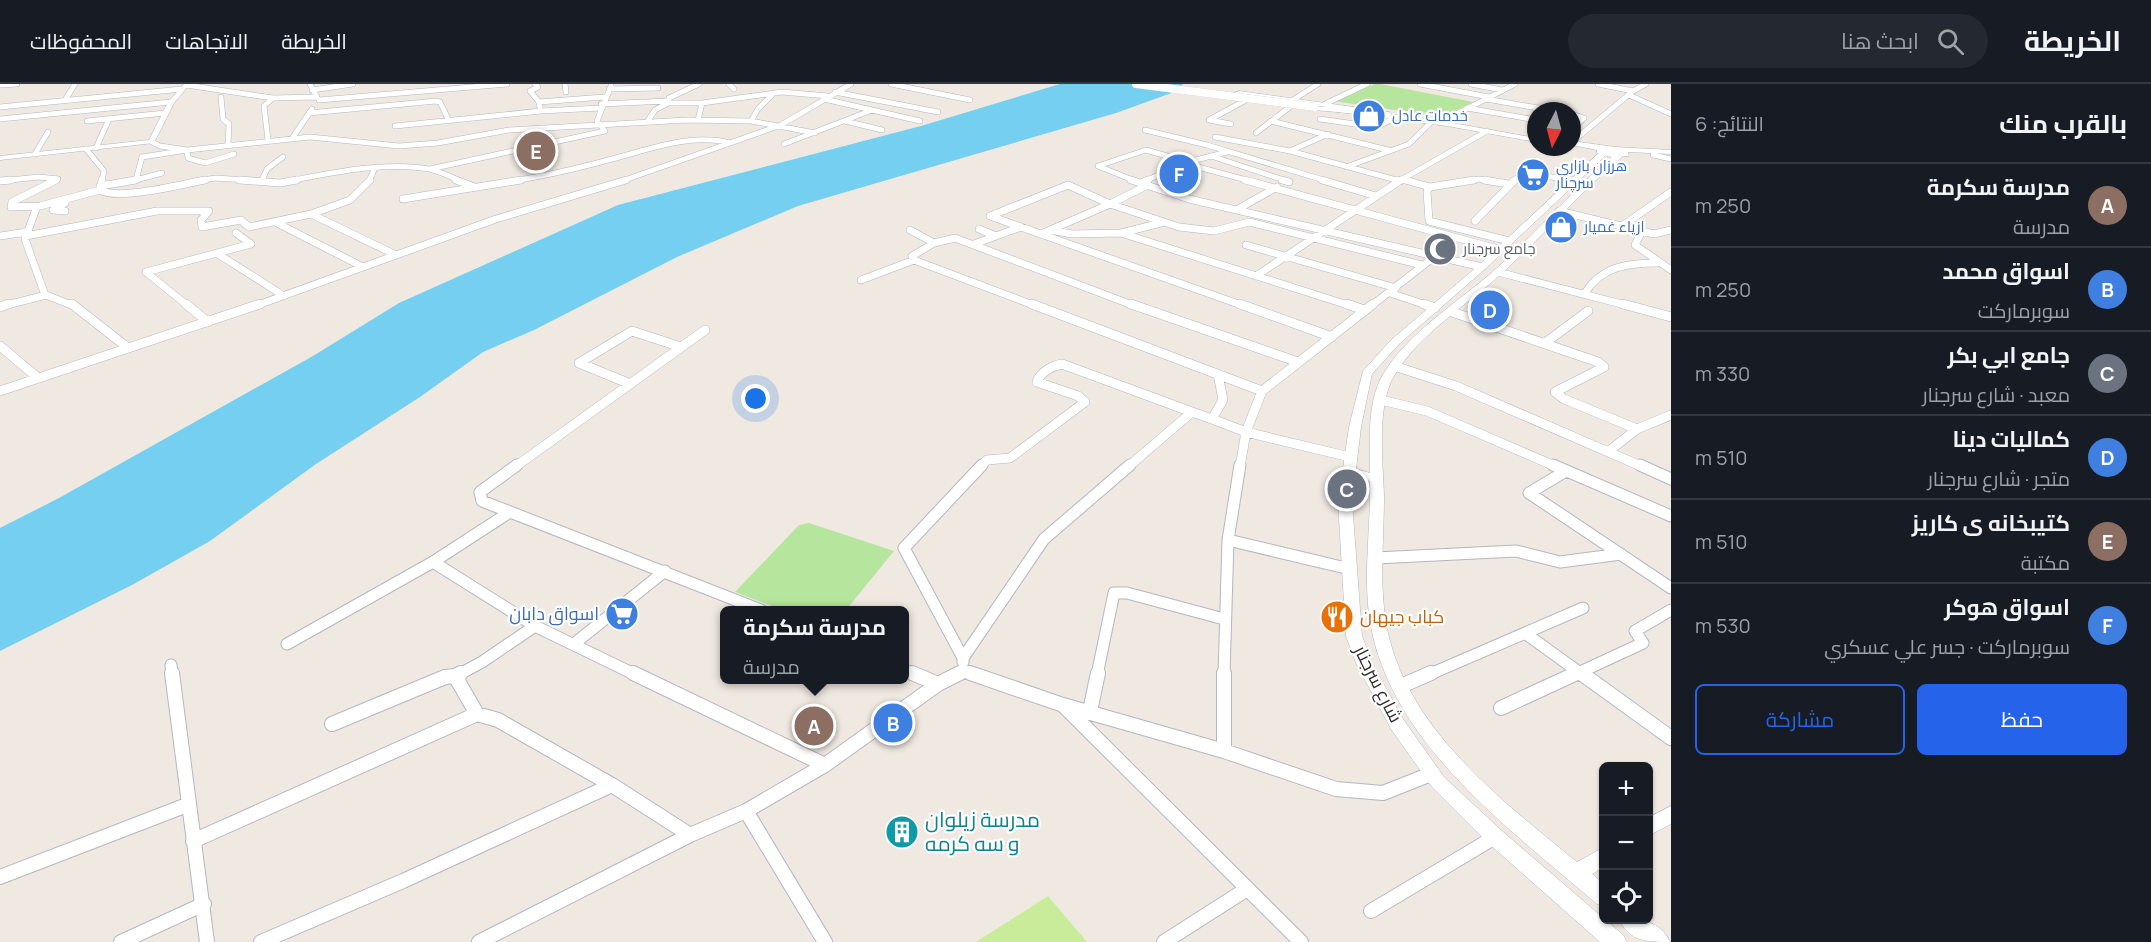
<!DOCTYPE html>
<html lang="ar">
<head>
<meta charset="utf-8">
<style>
	:root { --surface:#171b24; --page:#242831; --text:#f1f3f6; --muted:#9ea1a6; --line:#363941; --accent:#2563eb }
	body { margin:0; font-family:Manrope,Cairo,sans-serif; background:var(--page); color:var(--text); direction:rtl }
	.controls { position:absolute; right:18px; bottom:18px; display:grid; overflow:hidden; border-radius:9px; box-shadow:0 2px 4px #0004 }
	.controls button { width:54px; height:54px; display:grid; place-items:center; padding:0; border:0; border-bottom:2px solid var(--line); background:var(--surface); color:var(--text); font:30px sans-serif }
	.compass { position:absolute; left:1527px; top:18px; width:54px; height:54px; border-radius:50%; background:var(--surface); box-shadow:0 2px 4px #0004; rotate:186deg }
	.you { position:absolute; left:756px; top:315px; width:21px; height:21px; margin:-15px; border:4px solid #fff; border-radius:50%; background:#1a73e8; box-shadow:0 0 0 9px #1a73e833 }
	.badge { display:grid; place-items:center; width:39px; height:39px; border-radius:50%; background:var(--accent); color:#fff; font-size:20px; font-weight:700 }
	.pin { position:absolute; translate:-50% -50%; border:3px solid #fff; box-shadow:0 2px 6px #0006 }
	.popup { position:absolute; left:720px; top:522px; width:189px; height:78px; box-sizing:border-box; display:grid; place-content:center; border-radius:9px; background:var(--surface); filter:drop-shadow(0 2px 4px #0005); font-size:20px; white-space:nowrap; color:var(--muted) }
	.popup b { font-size:22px; color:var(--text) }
	.popup::after { content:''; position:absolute; left:50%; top:100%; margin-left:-12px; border:12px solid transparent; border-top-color:var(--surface) }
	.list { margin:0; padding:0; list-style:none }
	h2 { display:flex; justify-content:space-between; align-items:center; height:78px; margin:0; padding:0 24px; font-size:26px }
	h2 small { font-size:20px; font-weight:400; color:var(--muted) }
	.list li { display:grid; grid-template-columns:39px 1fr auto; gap:18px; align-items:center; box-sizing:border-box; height:84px; padding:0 24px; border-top:2px solid var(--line) }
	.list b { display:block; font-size:22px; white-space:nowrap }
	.list p { margin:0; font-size:20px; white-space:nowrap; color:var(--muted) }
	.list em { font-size:20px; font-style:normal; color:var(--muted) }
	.actions { display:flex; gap:12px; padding:18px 24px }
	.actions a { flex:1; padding:14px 0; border:2px solid var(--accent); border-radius:9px; text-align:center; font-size:21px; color:var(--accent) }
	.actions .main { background:var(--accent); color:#fff }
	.icon { flex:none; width:33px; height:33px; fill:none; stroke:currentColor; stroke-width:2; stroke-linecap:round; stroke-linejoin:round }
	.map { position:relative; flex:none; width:1671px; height:858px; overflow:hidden; direction:ltr }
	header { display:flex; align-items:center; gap:36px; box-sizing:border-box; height:84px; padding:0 30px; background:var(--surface); border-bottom:2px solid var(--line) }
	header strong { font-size:28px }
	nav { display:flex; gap:33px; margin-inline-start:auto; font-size:21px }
	.search { width:420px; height:54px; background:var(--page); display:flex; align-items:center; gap:15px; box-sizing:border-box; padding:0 21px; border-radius:33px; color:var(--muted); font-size:22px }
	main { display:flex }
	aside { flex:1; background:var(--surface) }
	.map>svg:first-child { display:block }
</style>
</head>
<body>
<header>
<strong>الخريطة</strong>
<div class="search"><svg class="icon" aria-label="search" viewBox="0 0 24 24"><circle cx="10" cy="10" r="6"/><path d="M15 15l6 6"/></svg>ابحث هنا</div>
<nav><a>الخريطة</a><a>الاتجاهات</a><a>المحفوظات</a></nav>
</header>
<main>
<aside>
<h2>بالقرب منك<small>النتائج: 6</small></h2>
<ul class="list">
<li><span class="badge" style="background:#8d6e63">A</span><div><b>مدرسة سكرمة</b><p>مدرسة</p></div><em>250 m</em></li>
<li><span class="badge" style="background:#3f7fe0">B</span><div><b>اسواق محمد</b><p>سوبرماركت</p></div><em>250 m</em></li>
<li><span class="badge" style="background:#6b7280">C</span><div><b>جامع ابي بكر</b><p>معبد · شارع سرجنار</p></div><em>330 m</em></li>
<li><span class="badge" style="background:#3f7fe0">D</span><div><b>كماليات دينا</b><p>متجر · شارع سرجنار</p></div><em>510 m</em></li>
<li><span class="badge" style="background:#8d6e63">E</span><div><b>كتيبخانه ى كاريز</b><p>مكتبة</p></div><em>510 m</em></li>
<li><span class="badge" style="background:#3f7fe0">F</span><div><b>اسواق هوكر</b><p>سوبرماركت · جسر علي عسكري</p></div><em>530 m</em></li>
</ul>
<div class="actions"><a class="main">حفظ</a><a>مشاركة</a></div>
</aside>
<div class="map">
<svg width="1671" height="858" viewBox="0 0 1671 858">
	<rect width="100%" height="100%" fill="#efe9e1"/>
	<path fill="#b6e59e" d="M1375 0H1380L1473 18 1443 33 1333 17Z
		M809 439 894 467 846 526H782L735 508 799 441Z"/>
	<path fill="#c9ec9a" d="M1048 812 1087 858H976Z"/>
	<path fill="#75cff0" d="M1060 0H1183L1177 7 1116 29 798 122 677 173 534 246 483 268 420 313 316 380 210 457 132 501 0 567V444L59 414 313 272 399 219 618 121 921 42Z"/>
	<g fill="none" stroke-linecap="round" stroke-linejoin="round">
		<g stroke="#b4b7c1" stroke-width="6">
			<path id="minor-far4" d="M535 0 538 3 530 7 539 18 540 24
				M565 0 566 8
				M729 0 734 5
				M891 0 970 16
				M1420 0 1489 13
				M1471 0 1502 6
				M1598 0 1633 7
				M0 1 17 0
				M186 1 273 14 317 13 310 0
				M609 5 658 4
				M312 6 353 0
				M835 8 938 28
				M1629 11 1671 30
				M221 13 223 35 229 40 228 60
				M824 15 920 37
				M1486 15 1555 27
				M65 16 75 0
				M319 16 507 0
				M1293 16 1318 0
				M539 18 604 13
				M668 19H702
				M601 20 668 17
				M1325 20 1367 0
				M0 23 182 5
				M1467 24 1536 36
				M309 29 436 17 440 18 448 35
				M1572 30 1584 34 1572 45
				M0 35 171 18
				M1320 35 1376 43 1397 33
				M698 36 702 19 782 8 828 12
				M87 37 165 29
				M751 37 758 25 773 10
				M845 37 882 46
				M1271 37 1388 66
				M1443 37 1515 0
				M647 38 655 26 668 19 669 14 699 0
				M1231 40 1209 36 1246 16
				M395 42 541 27 600 24
				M1145 46 1207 61 1327 97
				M1256 49 1291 22
				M293 53 312 25
				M1215 53 1290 67 1400 97
				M268 56 264 22 273 14
				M152 58 160 62 187 66 310 53 399 62 438 59 509 46 687 36 751 37 815 49
				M1572 58 1633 7 1646 0
				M784 60 872 26
				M96 64 109 35
				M86 65 104 87 102 97
				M1290 67 1328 50
				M35 70 48 48
				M1653 71 1671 75
				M1211 72 1287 97
				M1187 80 1250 97
				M1346 83 1409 60 1431 38
				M430 85 605 47 597 37 611 2
				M1402 95 1410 97
				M136 96 162 89
				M262 96 267 85 283 73
				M0 97 39 93 58 95 53 97
				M128 97 136 96 142 73 187 66 188 74 205 79 234 70
				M196 97 216 94 259 97
				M289 97C331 89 386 77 429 85 440 87 451 93 460 97
				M369 97 375 84
				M512 97C546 92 579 84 612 75 651 65 690 49 730 59
				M622 97 781 41 851 0
				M1135 97 1098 82 1146 66 1188 78
				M1145 97 1188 78 1227 68
				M1399 97 1487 47
				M1465 97 1479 95 1492 97
				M1512 97 1527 88 1572 97"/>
		</g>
		<g stroke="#b4b7c1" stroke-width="8">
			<path id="minor-far3" d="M56 96 12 118 11 123 40 122 100 106
				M102 96 100 106C118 117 182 100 205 96
				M239 96 280 99 297 96
				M370 96 350 116 311 130 396 171
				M456 96 474 103
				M1131 96 1189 115 1482 183
				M1245 96 1498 165
				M1282 96 1289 98
				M1322 96 1376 112
				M1396 96 1400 97
				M1405 96 1430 103
				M1474 96 1430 103 1427 107 1429 137 1509 157
				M1484 96 1508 100
				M1566 96 1572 97
				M0 97 11 96
				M1141 99 1148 96
				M100 102 136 96
				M403 115 521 96
				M65 119 53 126 65 127
				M36 125 25 155 45 211
				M1238 125 1277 103
				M1559 127 1654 150 1671 146
				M990 132 1244 222
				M990 132 1068 101 1110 120 1146 102
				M1475 137 1515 96
				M275 138 363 183
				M1622 142 1671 108
				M979 145 996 152
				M910 146 934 159
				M1050 146 1072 150 1121 149 1351 222
				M1642 147 1635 161 1671 186
				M236 149 251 160
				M1121 149 1161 139
				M1041 150 1110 120 1179 143 1214 147 1249 138 1422 181
				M0 152 27 148
				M26 152 157 127H209L201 136 202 143 241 136 249 143 311 130
				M974 160 1021 143
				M1246 161 1396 204
				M218 170 284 212
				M146 188 251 160
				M146 188 188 222
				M1498 188 1629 222
				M1256 192 1401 96
				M861 196 914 176
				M1390 209 1429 222
				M1585 209C1602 182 1628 179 1658 179
				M3 222 46 211 74 222
				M255 222 496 135 626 96
				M1036 222 914 176 912 172 934 159 955 154 1135 222
				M1371 222 1434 173"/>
		</g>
		<g stroke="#b4b7c1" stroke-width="10">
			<path id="minor-far2" d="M72 220 128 264
				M186 220 208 238
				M1032 220 1262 307
				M1131 220 1298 278
				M1240 220 1332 253
				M1347 220 1364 226
				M1424 220 1435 224
				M1623 220 1671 233
				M0 223 8 220
				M1452 228 1598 278 1604 283 1555 308 1564 315 1637 345
				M1545 259 1588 227
				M0 262 38 294
				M1394 282 1456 302 1643 383
				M628 299 579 279 632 247 681 263
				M0 307 260 220
				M1381 316 1427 327 1557 383
				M1212 335 1246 348 1350 373
				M1609 367 1637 345 1671 331
				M515 383 705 246
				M980 383 987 376 1010 374 1085 318 1078 312 1037 298C1040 288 1052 282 1062 280L1192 328
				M1128 383 1192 328 1212 335 1223 316 1218 290
				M1240 383 1246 348 1262 307 1373 220"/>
		</g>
		<g stroke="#b4b7c1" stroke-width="13">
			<path id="minor-far1" d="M517 381 480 408 482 417 761 526
				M1553 381 1671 432
				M1640 381 1671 395
				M1566 387 1529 409 1671 504
				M1228 456 1350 485
				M1376 474 1516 467 1560 478 1621 470
				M433 478 535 542 636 591
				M1526 550 1583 591
				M575 559 665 487
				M287 560 433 478 510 428
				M963 574 904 464 982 381
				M963 578V574L1044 455 1130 381
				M171 581 172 591
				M904 586 915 591
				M458 591 482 578 535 542
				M957 591 964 587 975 591
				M1097 591 1114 509H1127L1224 535
				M1224 591 1228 456 1240 381
				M1428 591 1583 524
				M1574 591 1643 559 1635 547 1671 526"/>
		</g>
		<g stroke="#b4b7c1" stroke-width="16">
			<path id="minor" d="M172 589 207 858
				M633 589 825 681
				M912 589 938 600
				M970 589 1063 621 1224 667 1336 705 1383 709 1431 690
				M1224 589V667
				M1581 589 1671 654
				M455 592 461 589
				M1401 602 1431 589
				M1063 621 1301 858
				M1501 624 1577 589
				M1090 627 1098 589
				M332 640 445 593 455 592 477 630
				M746 727 825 858
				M193 757 477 630 498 636 612 701 690 751
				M0 793 187 721
				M1371 827 1495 753
				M121 858 204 820
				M261 858 403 797 612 701
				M479 858 690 751 746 727 825 681 938 600 960 589
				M1164 858 1247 805"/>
		</g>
		<g stroke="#b4b7c1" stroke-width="1">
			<path id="tertiary" d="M184 0H190L174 19 154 59 0 76V72L149 56 168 18Z
				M1239 7 1389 28 1392 30 1389 32 1353 27 1350 29 1302 25 1300 22 1327 23 1239 11 1236 12 1241 15 1238 17 1227 12Z
				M1601 67 1608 69 1485 185 1399 260 1372 290 1361 343 1356 385 1370 389C1370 359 1367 321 1381 294 1405 250 1460 217 1497 184 1538 147 1574 105 1616 69H1622V73C1579 109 1543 152 1502 189 1466 222 1419 250 1394 292 1376 323 1383 378 1384 412 1384 455 1379 497 1386 539 1404 643 1501 716 1577 778L1604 763V783L1592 790 1604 800V822L1597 820C1510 745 1394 662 1371 543 1362 495 1371 445 1370 397L1355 393 1352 417 1362 552 1372 579 1403 635 1444 693 1502 747 1623 851 1627 858H1600L1488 759 1432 703 1391 645 1356 579 1346 552 1338 417 1342 389 1341 387 1343 384 1349 343 1363 287 1391 256 1479 181Z
				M1671 722V740L1648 752V734Z
				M1620 836C1639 834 1661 837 1670 858 1649 858 1629 858 1620 836Z"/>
		</g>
		<g stroke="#b4b7c1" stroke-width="1">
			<path id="secondary" d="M1313 22 1447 38 1536 54V58L1447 42 1315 25Z
				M1572 57 1615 63 1671 66V70L1628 68 1629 72 1611 73 1597 69V66L1572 61Z"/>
		</g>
		<use href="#minor-far4" stroke="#fff" stroke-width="5"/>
		<use href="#minor-far3" stroke="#fff" stroke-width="7"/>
		<use href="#minor-far2" stroke="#fff" stroke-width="9"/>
		<use href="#minor-far1" stroke="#fff" stroke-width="11"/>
		<use href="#minor" stroke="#fff" stroke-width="14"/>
		<use href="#tertiary" fill="#fff" fill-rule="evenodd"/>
		<use href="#secondary" fill="#fff" fill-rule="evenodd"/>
		<g stroke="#b4b7c1" stroke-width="8" stroke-linecap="butt">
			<path id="secondary-bridge" d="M1136 0 1315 23"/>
		</g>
		<use href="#secondary-bridge" stroke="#fff" stroke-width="8"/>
	</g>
	<defs>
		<g id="shop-disc" transform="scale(1.725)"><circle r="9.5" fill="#3f7fe0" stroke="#fff"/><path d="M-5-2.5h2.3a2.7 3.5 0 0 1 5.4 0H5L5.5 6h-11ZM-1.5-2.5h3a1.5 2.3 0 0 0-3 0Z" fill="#fff"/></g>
		<g id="supermarket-disc" transform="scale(1.725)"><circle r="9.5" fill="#3f7fe0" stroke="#fff"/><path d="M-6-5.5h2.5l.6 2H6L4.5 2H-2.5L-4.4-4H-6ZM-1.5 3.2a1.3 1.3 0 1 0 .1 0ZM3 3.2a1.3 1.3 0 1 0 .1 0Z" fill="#fff"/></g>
		<g id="mosque-disc" transform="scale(1.725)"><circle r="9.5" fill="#6b7280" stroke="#fff"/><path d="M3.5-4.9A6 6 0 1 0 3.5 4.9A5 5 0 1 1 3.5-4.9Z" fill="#fff"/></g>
		<g id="restaurant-disc" transform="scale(1.725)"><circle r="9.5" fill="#e8710a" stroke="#fff"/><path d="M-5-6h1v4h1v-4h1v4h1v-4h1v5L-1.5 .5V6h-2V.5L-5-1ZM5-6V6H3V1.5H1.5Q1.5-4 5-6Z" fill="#fff"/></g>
		<g id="building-disc" transform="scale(1.725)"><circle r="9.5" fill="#0f9aa8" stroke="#fff"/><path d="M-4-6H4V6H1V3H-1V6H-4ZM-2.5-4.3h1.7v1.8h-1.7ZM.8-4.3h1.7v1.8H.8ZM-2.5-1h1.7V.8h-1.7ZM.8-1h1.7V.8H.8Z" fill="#fff"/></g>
	</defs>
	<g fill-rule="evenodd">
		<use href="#shop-disc" x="1369" y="32"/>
		<use href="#supermarket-disc" x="1533" y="91"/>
		<use href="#shop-disc" x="1561" y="143"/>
		<use href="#mosque-disc" x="1440" y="165"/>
		<use href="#supermarket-disc" x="622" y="530"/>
		<use href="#restaurant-disc" x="1337" y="533"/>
		<use href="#building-disc" x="902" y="748"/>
	</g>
	<g text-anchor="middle" stroke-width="4.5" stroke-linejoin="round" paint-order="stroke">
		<g font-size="15" fill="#366cbe" stroke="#fff" text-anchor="start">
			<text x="1392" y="37">خدمات عادل</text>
			<text x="1556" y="87">هرزان بازاری<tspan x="1556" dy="17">سرچنار</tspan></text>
			<text x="1584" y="148">ازياء غميار</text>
		</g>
		<g font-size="15" fill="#5b616d" stroke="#fff" text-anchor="start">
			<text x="1463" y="170">جامع سرجنار</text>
		</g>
		<g font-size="18" fill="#366cbe" stroke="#fff" text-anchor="end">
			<text x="599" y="536">اسواق دابان</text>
		</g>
		<g font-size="18" fill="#c56008" stroke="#fff" text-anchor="start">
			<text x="1360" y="539">كباب جيهان</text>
		</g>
		<g font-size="18" fill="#2e2e2e" stroke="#fff">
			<text transform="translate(1378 600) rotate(63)" y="6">شارع سرجنار</text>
		</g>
		<g font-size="21" fill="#0d838f" stroke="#fff" text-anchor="start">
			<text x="925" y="743">مدرسة زيلوان<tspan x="925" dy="24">و سه كرمه</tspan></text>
		</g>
	</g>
</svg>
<div class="controls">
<button>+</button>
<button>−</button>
<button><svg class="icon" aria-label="locate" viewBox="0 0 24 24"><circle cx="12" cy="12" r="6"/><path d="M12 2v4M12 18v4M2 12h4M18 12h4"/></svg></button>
</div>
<svg class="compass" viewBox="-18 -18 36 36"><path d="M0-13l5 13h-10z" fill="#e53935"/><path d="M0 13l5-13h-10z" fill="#9ea1a6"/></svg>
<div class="you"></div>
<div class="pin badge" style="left:814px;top:642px;background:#8d6e63">A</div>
<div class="popup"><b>مدرسة سكرمة</b>مدرسة</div>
<div class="pin badge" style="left:893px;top:639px;background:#3f7fe0">B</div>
<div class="pin badge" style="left:1347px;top:405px;background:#6b7280">C</div>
<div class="pin badge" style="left:1490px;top:226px;background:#3f7fe0">D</div>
<div class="pin badge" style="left:536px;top:67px;background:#8d6e63">E</div>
<div class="pin badge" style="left:1179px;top:90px;background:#3f7fe0">F</div>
</div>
</main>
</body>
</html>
